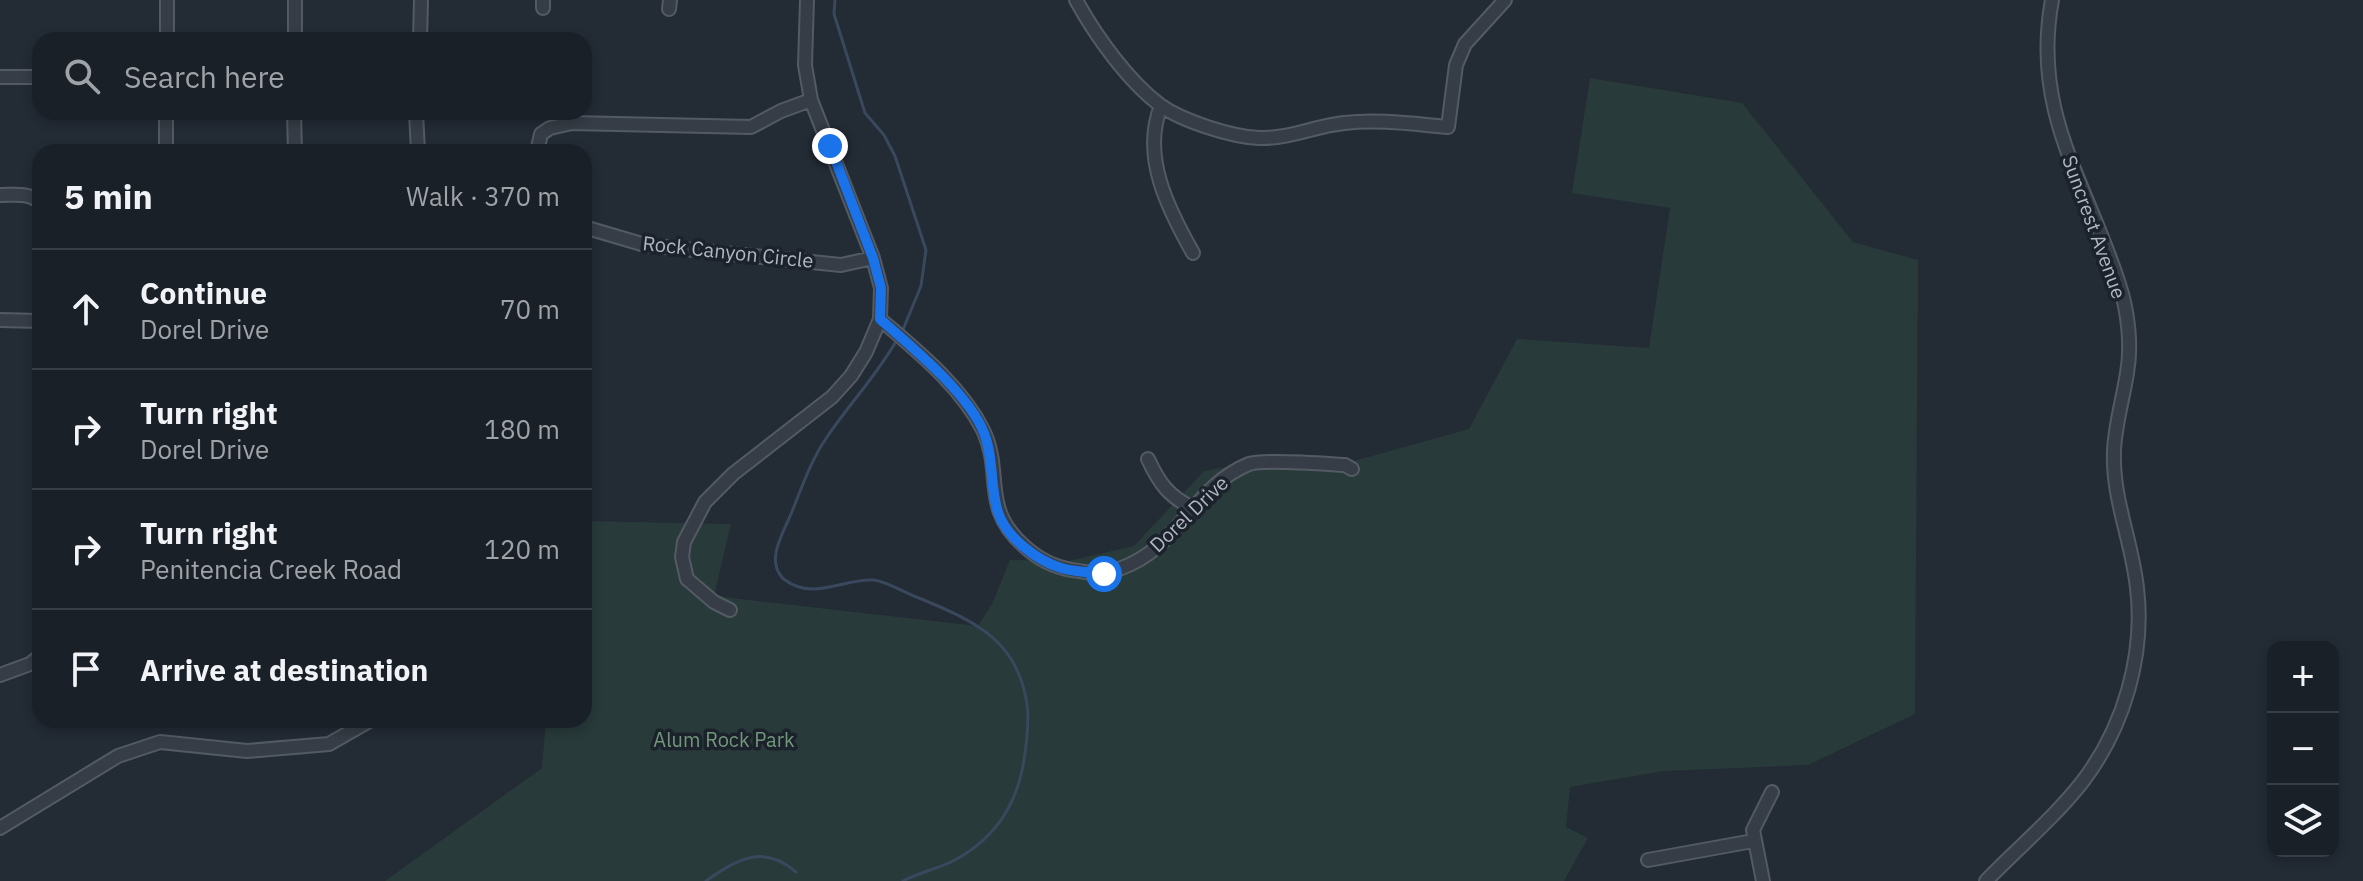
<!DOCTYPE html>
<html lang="en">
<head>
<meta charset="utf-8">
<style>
	:root { --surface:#1a2028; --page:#272d34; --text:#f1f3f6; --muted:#9fa3a8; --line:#383e45 }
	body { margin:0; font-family:"IBM Plex Sans",sans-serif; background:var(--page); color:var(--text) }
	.controls { position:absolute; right:24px; bottom:24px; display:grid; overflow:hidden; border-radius:16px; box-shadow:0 4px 12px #0003 }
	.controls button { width:72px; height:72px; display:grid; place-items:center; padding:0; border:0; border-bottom:2px solid var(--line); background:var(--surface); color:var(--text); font:40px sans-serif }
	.stop { position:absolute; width:24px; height:24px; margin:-18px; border:6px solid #1a73e8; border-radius:50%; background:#fff }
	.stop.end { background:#1a73e8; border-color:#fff; box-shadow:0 2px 8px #0008 }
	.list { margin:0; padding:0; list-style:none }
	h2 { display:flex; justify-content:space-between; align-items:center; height:104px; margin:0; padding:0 32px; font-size:34px }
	h2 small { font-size:26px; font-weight:400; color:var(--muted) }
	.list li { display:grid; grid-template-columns:52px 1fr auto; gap:24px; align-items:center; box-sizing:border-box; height:120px; padding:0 32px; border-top:2px solid var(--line) }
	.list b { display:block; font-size:30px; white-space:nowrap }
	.list p { margin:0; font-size:26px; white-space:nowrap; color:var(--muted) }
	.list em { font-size:26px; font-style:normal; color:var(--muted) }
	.icon { flex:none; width:44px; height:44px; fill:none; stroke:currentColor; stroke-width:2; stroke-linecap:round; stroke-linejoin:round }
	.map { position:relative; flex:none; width:2363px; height:881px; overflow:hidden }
	.search { position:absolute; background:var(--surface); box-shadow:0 4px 12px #0003; left:32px; top:32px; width:560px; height:88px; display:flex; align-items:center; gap:20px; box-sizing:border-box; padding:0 28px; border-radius:24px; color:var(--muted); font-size:30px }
	.panel { position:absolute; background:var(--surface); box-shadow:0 4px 12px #0003; left:32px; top:144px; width:560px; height:584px; border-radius:24px }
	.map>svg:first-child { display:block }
</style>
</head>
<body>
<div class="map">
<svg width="2363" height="881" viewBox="0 0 2363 881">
	<rect width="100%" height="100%" fill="#232b35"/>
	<path fill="#283a3a" d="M1590 78 1742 103 1853 242 1918 260 1915 714 1808 765 1664 771 1570 787 1566 827 1588 838 1564 881H385L542 768 546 720H584V521L731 524 714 596 978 626 992 604 1010 560 1068 561 1134 546 1204 471 1296 454 1354 461 1469 429 1517 339 1649 348 1670 208 1572 193Z"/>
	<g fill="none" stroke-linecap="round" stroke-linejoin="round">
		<path stroke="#39485d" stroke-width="3" d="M835 0 834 14 865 113 884 135 895 156 926 250 921 286 902 332
			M898 338C878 374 850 403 827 437 811 460 802 487 791 514 786 526 778 540 776 553 774 563 777 574 785 580 813 601 844 578 874 580 888 582 905 593 919 598 977 622 1022 642 1028 713 1027 776 1014 828 955 860 938 869 920 872 903 881
			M706 881C736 860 763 843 796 872"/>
		<g stroke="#535a64" stroke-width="16">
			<path id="minor" d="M1076 0C1095 35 1128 81 1160 105 1182 121 1232 137 1259 138 1289 139 1315 126 1344 123 1379 119 1413 124 1448 127L1456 65 1465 44 1505 0
				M543 8V0
				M669 9 670 0
				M167 40V0
				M295 40V0
				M420 40 421 0
				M0 77H40
				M1161 106C1141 156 1168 209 1193 253
				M294 112 295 152
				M416 112 418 152
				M166 152V112
				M537 152 541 134 550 128 572 123 751 127 781 111 811 100
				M0 195C14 195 30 192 40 203
				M584 227 645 245 841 265 873 258
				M880 319C917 351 961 386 983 430 1004 474 980 507 1024 546 1037 558 1054 567 1072 570 1081 571 1092 574 1102 574 1107 574 1114 571 1119 569 1180 548 1192 487 1249 464 1263 459 1327 464 1345 465L1352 469
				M0 320 40 321
				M1148 459C1159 483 1169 497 1193 508
				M730 610 714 602 687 579 682 557 684 542 705 502 733 474 832 397 851 376 866 352 880 319 881 288 873 258 811 100 805 65 807 0
				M0 675 30 664 40 656
				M0 828 118 756 160 742 247 751 329 744 371 720
				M1648 860 1753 841
				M1763 881 1753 830 1772 792
				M1986 881C2017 849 2056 816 2083 781 2124 727 2145 655 2137 588 2132 541 2112 498 2114 451 2115 425 2123 399 2127 373 2132 346 2128 310 2119 284 2087 183 2031 113 2052 0"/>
		</g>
		<use href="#minor" stroke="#363d46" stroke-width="12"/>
	</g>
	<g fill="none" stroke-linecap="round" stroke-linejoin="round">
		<path stroke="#1a73e8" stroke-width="10" d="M830 146 873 258 881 288 880 319C912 347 969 394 984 433 994 458 990 489 998 512 1006 537 1036 560 1061 568 1074 572 1090 572 1104 574"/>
	</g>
	<g text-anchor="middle" stroke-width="7" stroke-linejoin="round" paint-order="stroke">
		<g font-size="20" fill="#b0b7c3" stroke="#1b222b">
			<text transform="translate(2094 227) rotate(70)" y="7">Suncrest Avenue</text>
			<text transform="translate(728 252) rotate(6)" y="7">Rock Canyon Circle</text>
			<text transform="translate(1189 514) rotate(-44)" y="7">Dorel Drive</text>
		</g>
		<g font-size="20" fill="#71967a" stroke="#1b222b">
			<text x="724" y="747">Alum Rock Park</text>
		</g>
	</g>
</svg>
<div class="controls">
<button>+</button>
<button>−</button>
<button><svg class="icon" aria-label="layers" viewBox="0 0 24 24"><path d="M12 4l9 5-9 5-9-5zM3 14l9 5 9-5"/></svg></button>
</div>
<div class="stop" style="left:1104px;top:574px"></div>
<div class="stop end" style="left:830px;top:146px"></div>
<div class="search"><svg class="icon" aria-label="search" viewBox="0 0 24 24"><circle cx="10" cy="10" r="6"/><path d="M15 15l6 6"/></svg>Search here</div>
<section class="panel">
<h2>5 min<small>Walk · 370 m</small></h2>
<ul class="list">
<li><svg class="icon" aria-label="ahead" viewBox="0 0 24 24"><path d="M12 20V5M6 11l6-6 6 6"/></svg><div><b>Continue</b><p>Dorel Drive</p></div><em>70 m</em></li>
<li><svg class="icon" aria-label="right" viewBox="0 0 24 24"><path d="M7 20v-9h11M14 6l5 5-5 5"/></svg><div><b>Turn right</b><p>Dorel Drive</p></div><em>180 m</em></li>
<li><svg class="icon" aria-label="right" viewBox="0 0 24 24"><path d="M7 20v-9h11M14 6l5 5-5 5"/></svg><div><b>Turn right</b><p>Penitencia Creek Road</p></div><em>120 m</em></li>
<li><svg class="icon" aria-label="arrive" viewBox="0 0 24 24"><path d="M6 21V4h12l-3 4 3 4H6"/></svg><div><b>Arrive at destination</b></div></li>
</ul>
</section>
</div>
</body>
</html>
